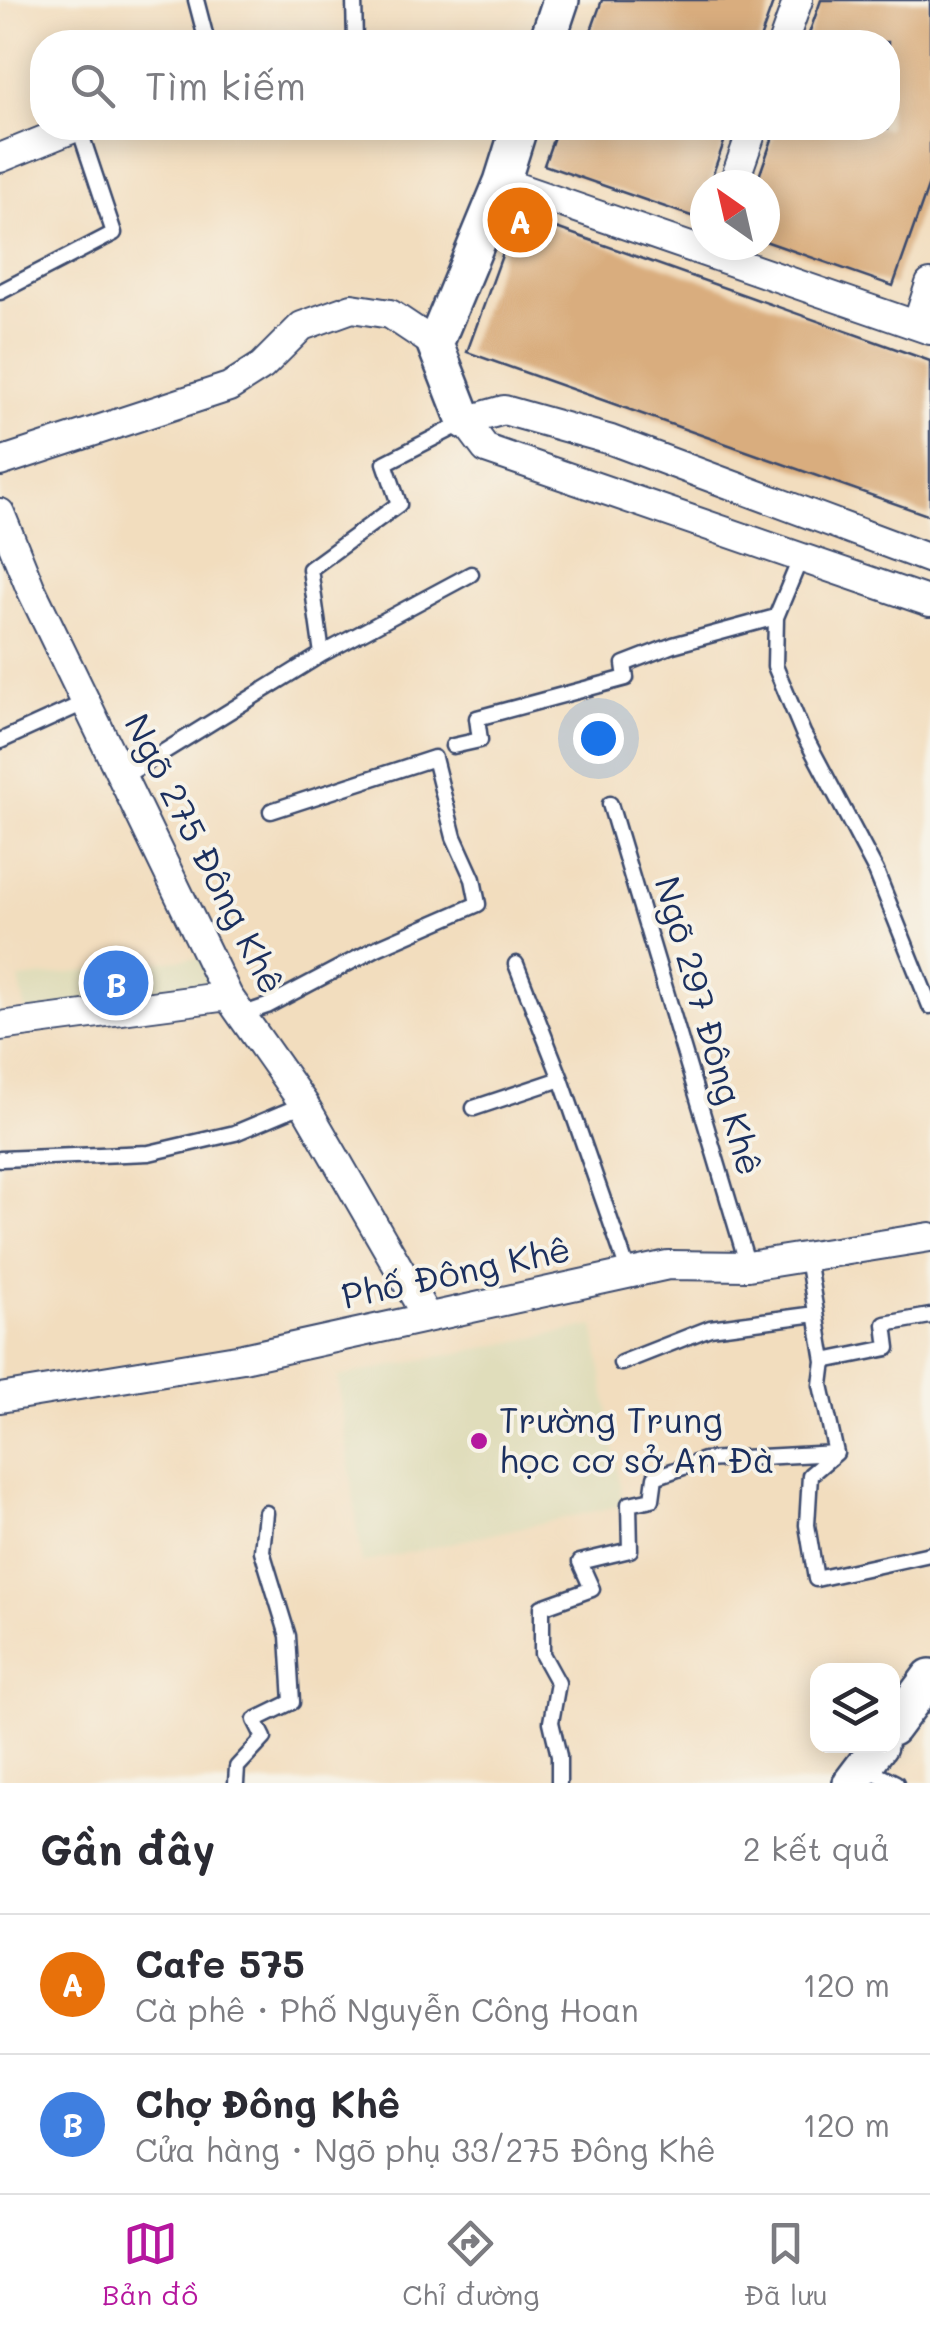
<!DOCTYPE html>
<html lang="vi">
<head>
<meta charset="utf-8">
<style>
	:root { --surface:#fff; --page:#f7f7f7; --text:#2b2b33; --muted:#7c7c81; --line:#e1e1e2; --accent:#b5179e }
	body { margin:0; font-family:Mali,sans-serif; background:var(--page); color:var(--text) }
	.controls { position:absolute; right:30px; bottom:30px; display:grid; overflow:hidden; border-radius:20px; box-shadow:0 5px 25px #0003 }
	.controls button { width:90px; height:90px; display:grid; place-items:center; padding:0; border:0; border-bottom:2px solid var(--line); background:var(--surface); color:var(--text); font:50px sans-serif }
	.compass { position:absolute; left:690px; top:170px; width:90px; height:90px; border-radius:50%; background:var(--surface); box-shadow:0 5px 25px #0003; rotate:326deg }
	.you { position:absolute; left:598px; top:738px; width:35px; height:35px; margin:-25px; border:8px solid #fff; border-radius:50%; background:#1a73e8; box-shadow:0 0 0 15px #1a73e833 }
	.badge { display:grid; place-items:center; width:65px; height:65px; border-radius:50%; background:var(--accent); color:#fff; font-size:32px; font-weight:700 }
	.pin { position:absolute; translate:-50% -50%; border:5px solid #fff; box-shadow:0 2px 10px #0006 }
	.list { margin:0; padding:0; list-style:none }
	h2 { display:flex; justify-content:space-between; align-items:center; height:130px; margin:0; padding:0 40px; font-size:42px }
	h2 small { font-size:32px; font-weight:400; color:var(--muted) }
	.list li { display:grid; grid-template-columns:65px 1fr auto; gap:30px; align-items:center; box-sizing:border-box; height:140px; padding:0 40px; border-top:2px solid var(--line) }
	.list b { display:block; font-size:38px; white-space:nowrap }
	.list p { margin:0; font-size:32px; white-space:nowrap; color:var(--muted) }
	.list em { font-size:32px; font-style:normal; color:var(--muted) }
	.icon { flex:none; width:55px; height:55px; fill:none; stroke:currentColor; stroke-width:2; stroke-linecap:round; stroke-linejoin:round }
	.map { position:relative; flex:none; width:930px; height:1783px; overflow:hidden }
	.search { position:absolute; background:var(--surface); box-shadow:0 5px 25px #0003; left:30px; right:30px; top:30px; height:110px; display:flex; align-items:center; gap:25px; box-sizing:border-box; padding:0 35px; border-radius:40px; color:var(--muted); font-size:38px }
	.sheet { height:410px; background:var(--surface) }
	nav { display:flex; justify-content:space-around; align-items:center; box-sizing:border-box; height:140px; border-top:2px solid var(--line); background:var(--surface); font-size:28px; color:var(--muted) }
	nav a { display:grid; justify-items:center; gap:5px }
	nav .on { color:var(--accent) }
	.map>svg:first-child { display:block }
</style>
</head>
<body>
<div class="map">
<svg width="930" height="1783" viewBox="0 0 930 1783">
	<rect width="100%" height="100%" fill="#f7f3e8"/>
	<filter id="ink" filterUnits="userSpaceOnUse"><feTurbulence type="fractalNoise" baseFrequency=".01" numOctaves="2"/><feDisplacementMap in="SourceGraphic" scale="20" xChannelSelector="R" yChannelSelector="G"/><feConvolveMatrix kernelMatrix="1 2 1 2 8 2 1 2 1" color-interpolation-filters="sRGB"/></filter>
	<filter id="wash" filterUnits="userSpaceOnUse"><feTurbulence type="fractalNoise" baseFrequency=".0048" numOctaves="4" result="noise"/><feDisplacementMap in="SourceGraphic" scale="40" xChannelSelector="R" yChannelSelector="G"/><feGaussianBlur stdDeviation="2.25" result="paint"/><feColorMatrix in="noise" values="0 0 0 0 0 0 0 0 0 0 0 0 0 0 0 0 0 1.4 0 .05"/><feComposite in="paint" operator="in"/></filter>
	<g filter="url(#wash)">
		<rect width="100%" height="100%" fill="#f2ddbe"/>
		<path fill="#e0ddbb" d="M203 957 214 988 26 1012 19 979Z
			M594 1326 623 1505 362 1563 338 1377Z"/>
		<g id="blocks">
			<path fill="#d9ad7e" d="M602 0H774L759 42H587Z
				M821 0H930V181L893 286 765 241V185H756L776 128H888V42H806Z
				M557 128H729L709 185H705L697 218 544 165Z
				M517 214 930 361V516L467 352Z"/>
		</g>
	</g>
	<g filter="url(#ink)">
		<use href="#blocks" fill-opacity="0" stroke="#3b496c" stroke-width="2.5"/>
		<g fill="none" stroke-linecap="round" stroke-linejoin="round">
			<g stroke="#3b496c" stroke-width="19">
				<path id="service" d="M196 0 207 42
					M354 0 355 42
					M0 292 114 233 79 128
					M801 557 776 617 775 666 803 733 876 871 930 1006
					M322 654 310 569 399 504 385 463 465 422
					M0 741 86 702
					M453 746 480 740 477 718 626 678 624 664 673 645 776 617
					M123 777 322 654 471 574
					M610 804 748 1266
					M516 964 561 1079 629 1274
					M241 1015 267 1006 377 948 478 904 473 879 454 837 434 758 271 811
					M474 1108 561 1079
					M0 1159 149 1153 235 1133 304 1104
					M807 1258 824 1361 821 1385 836 1453 810 1475 807 1525 816 1579 930 1554
					M824 1361 888 1348 885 1324 930 1316
					M621 1363 710 1328 816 1314
					M864 1767 896 1783
					M236 1783 237 1767 264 1738 255 1720 292 1702 288 1636 262 1551 266 1513
					M559 1783V1756L551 1722 558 1683 542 1654V1607L592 1589 580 1562 630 1550 629 1504 652 1499 655 1477 704 1460 836 1453"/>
			</g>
			<g stroke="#3b496c" stroke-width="32">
				<path id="minor" d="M783 42 798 0
					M0 158 74 128
					M502 182 930 330
					M733 185 753 128
					M917 325 930 284
					M0 462 229 387 262 366 302 326 352 308 390 314 435 344
					M0 513 30 587 228 996 304 1104 427 1317
					M930 559 611 440 504 410 465 421 486 449 930 602
					M0 1026 228 996
					M0 1398 243 1358 668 1265 748 1266 930 1237"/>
			</g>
			<g stroke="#3b496c" stroke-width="40">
				<path id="tertiary" d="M547 42 561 0
					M465 421 435 344 502 182 519 128
					M892 1728 930 1677
					M851 1783 879 1746"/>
			</g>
			<use href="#service" stroke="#fff" stroke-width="14"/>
			<use href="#minor" stroke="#fff" stroke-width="28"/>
			<use href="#tertiary" stroke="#fff" stroke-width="35"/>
		</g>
	</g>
	<circle fill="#b5179e" stroke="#f7f3e8" stroke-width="4" cx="479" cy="1441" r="10"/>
	<g text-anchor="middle" stroke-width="8" stroke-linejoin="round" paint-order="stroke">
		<g font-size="35" fill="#1b2f5e" stroke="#f7f3e8">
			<text transform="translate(204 854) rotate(63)" y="12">Ngõ 275 Đông Khê</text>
			<text transform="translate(708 1026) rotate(74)" y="12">Ngõ 297 Đông Khê</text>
			<text transform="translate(456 1273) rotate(-12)" y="12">Phố Đông Khê</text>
		</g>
		<g font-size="35" fill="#1b2f5e" stroke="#f7f3e8" text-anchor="start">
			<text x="499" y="1433">Trường Trung<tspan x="499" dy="40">học cơ sở An Đà</tspan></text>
		</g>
	</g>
</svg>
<div class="controls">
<button><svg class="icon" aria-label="layers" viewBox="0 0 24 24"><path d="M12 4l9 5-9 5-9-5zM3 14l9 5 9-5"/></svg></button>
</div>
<svg class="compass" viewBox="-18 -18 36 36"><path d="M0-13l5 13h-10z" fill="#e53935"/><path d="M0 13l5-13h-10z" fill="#7c7c81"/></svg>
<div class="you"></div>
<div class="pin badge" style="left:520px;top:220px;background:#e8710a">A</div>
<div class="pin badge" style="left:116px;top:983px;background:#3f7fe0">B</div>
<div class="search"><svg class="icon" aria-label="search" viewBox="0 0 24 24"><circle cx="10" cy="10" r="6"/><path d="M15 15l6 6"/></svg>Tìm kiếm</div>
</div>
<section class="sheet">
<h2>Gần đây<small>2 kết quả</small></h2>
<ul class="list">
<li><span class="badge" style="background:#e8710a">A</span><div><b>Cafe 575</b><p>Cà phê · Phố Nguyễn Công Hoan</p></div><em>120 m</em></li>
<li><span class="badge" style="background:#3f7fe0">B</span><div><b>Chợ Đông Khê</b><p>Cửa hàng · Ngõ phụ 33/275 Đông Khê</p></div><em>120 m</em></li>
</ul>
</section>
<nav>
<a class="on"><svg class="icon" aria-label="map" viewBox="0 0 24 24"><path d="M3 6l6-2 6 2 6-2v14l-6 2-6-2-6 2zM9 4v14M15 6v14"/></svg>Bản đồ</a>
<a><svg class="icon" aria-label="directions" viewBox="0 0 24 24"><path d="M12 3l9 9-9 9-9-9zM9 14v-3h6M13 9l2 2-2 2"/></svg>Chỉ đường</a>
<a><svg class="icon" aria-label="saved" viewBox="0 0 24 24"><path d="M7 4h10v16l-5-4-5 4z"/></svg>Đã lưu</a>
</nav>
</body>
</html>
